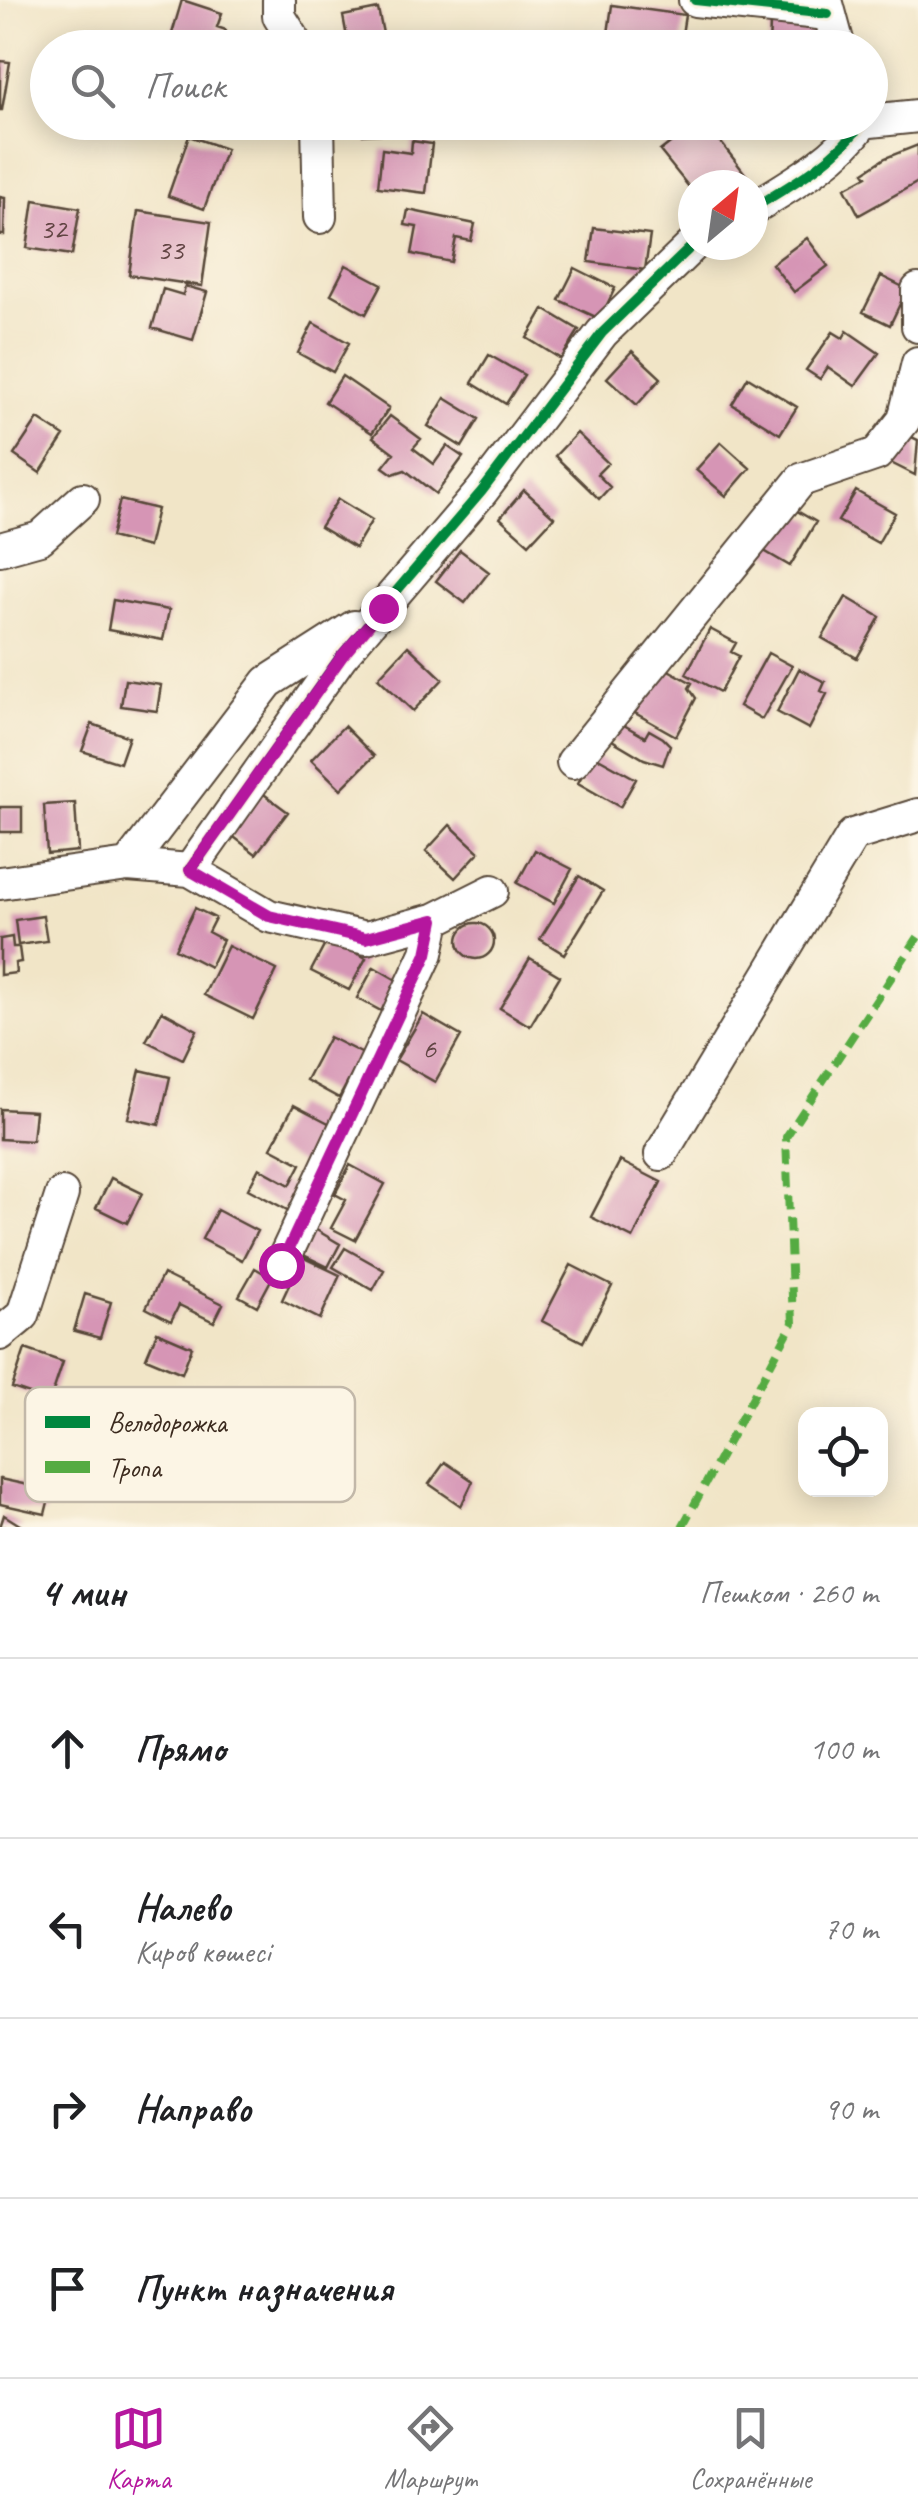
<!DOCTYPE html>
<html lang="ru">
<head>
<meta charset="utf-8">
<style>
	:root { --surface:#fff; --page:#f6f6f6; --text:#202124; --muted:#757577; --line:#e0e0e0; --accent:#b5179e }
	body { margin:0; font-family:Caveat,sans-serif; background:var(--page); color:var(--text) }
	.controls { position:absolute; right:30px; bottom:30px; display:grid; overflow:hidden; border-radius:20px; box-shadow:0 5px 25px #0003 }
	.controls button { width:90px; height:90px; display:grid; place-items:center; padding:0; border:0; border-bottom:2px solid var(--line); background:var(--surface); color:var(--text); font:50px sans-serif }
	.compass { position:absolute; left:678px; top:170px; width:90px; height:90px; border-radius:50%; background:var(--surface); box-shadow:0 5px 25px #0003; rotate:29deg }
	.stop { position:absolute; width:30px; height:30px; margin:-22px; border:8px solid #b5179e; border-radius:50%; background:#fff }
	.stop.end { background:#b5179e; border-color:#fff; box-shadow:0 2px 10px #0008 }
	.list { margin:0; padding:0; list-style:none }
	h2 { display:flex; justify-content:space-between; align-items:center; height:130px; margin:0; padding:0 40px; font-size:42px }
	h2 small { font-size:32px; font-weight:400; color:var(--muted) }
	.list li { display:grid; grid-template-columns:65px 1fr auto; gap:30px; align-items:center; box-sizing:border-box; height:180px; padding:0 40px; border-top:2px solid var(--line) }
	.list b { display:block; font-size:38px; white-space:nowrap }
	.list p { margin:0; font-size:32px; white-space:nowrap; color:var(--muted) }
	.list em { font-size:32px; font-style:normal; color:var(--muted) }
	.icon { flex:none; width:55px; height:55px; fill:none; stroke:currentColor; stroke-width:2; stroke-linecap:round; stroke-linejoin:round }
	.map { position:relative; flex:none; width:918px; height:1527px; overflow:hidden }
	.search { position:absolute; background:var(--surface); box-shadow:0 5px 25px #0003; left:30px; right:30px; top:30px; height:110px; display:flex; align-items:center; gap:25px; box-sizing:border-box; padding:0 35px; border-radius:55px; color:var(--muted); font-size:38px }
	.sheet { height:850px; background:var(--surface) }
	nav { display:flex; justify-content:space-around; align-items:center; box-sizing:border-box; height:140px; border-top:2px solid var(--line); background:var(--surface); font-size:28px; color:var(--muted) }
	nav a { display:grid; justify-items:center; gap:5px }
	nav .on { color:var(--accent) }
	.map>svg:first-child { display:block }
</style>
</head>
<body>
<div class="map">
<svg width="918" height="1527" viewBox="0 0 918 1527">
	<rect width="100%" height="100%" fill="#fcf5e5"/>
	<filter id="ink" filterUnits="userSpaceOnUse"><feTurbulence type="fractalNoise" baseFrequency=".01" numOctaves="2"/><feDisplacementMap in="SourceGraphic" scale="20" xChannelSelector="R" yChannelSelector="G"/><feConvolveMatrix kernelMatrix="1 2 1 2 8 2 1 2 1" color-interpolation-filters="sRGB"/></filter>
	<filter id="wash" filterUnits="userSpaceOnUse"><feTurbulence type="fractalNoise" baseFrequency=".0048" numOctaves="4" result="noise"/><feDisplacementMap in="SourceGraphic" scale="40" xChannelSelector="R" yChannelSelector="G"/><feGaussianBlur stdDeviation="2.25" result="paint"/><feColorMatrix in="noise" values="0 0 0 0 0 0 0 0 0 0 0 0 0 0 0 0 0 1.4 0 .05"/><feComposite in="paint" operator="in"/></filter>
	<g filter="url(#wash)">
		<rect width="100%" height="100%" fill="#f1e5c7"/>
		<g id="blocks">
			<path fill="#d695b5" d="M182 0 222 13 217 27 226 30 224 36 243 43 242 48H205L171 37Z
				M612 5 685 15 680 48H606Z
				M378 9 386 48H349L343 16Z
				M822 19 823 48H769L770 23Z
				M0 61 10 62 2 110H0Z
				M362 122H414L415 132 363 135Z
				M697 122H705L750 180 743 185H693V192L660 151Z
				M189 136 226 149 204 209 168 196Z
				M412 141 432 144 426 193 378 187 382 149 411 153Z
				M918 145V182L859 215 845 188 867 176 864 172 885 158Z
				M0 197 5 198 4 235H0Z
				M34 200 80 208 72 255 27 248Z
				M408 210 475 224 471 241 456 238 451 262 412 254 417 227 405 225Z
				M138 211 211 222 202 286 129 275Z
				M594 228 650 235 645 270 589 262Z
				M807 238 828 266 794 292 772 264Z
				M346 265 382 284 366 314 331 294Z
				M575 268 615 288 600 319 559 300Z
				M881 276 907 289 890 325 863 312Z
				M185 286 207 292 193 340 152 328 163 289 183 295Z
				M544 309 579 330 561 359 527 338Z
				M313 323 349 343 333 372 298 353Z
				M847 331 879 353 855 386 828 367 820 379 806 370 833 332 843 338Z
				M632 351 661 378 637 405 607 378Z
				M489 355 524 375 506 404 472 383Z
				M342 376 389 408 372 433 325 402Z
				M748 377 797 407 780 434 732 404Z
				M445 398 479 419 462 447 428 426Z
				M390 416 421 439 413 448 434 464 447 446 463 457 436 494 405 470 393 474 383 467 394 453 373 437Z
				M38 419 64 436 40 473 14 455Z
				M897 430 918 440 915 475 883 459Z
				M577 433 608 463 597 474 610 487 599 499 555 456Z
				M721 442 750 468 726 496 696 470Z
				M524 490 554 517 529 544 500 518Z
				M856 491 895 513 878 543 838 521Z
				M338 499 372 520 355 548 320 527Z
				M120 500 157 509 148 547 111 537Z
				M785 504 816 522 790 566 759 548Z
				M460 550 489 572 465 603 436 581Z
				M846 597 880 617 857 658 822 638Z
				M113 600 169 610 163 640 108 630Z
				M710 629 736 643 731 652 739 656 720 692 686 674Z
				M408 646 443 679 413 711 378 678Z
				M768 653 792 666 762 719 739 706Z
				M661 666 692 683 689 688 696 698 676 736 635 713Z
				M799 669 825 682 821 691 827 694 809 729 777 712Z
				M125 680 161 685 157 711 121 706Z
				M92 724 129 737 120 763 82 751Z
				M622 724 645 737 649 730 663 738 670 745 663 765 644 759 612 740Z
				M344 726 374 756 341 789 311 760Z
				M593 755 636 779 620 807 578 783Z
				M261 792 288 812 256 854 230 834Z
				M75 803 78 851 47 854 44 805Z
				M0 807H22V832H0Z
				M450 825 479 852 455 878 426 851Z
				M535 850 572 869 554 903 517 883Z
				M579 876 603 891 564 954 540 939Z
				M195 908 215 918 208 932 223 940 210 967 175 949Z
				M43 916 47 941 18 945 15 920Z
				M458 941a18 18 0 1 1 36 0a18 18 0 1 1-36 0Z
				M12 937 13 947H19L21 962 15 963 16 973 0 975V939Z
				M328 939 366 958 349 990 311 971Z
				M228 946 277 970 253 1019 204 995Z
				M530 958 560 976 530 1026 500 1008Z
				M374 967 400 982 383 1012 357 998Z
				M162 1011 197 1030 183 1059 146 1041Z
				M423 1014 461 1036 435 1082 396 1060Z
				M329 1037 363 1054 339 1098 306 1080Z
				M140 1070 170 1077 159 1125 128 1118Z
				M294 1105 340 1129 295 1214 248 1189 259 1168 290 1185 301 1164 271 1148Z
				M0 1109 35 1111 32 1141 0 1139Z
				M620 1161 661 1182 633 1238 591 1217Z
				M350 1165 385 1184 355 1240 331 1228 346 1200 335 1194Z
				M111 1178 142 1193 127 1223 96 1208Z
				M217 1210 257 1231 242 1260 202 1239Z
				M313 1228 340 1244 328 1267 299 1253Z
				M345 1248 384 1270 373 1290 333 1267Z
				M302 1257 340 1275 320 1319 282 1300Z
				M571 1265 612 1286 583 1342 542 1321Z
				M255 1268 272 1278 257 1306 239 1296Z
				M163 1274 223 1304 214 1322 179 1305 171 1321 146 1308Z
				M85 1294 111 1302 100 1338 74 1331Z
				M157 1332 192 1347 182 1373 146 1358Z
				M25 1349 63 1362 50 1401 12 1388Z
				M445 1462 473 1481 461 1506 429 1484Z
				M0 1479 51 1490 45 1514 0 1504Z
				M4 1515 23 1527H0Z"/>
		</g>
	</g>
	<g filter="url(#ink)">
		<use href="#blocks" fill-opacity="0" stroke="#564637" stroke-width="2.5"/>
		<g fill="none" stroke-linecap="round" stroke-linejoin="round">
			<g stroke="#564637" stroke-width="36">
				<path id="minor" d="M279 0V16L299 48
					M695 0 828 14
					M826 0 839 48
					M870 121 918 116
					M318 122 320 217
					M753 208C791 185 837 159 863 122
					M918 290V326
					M0 549 40 538 83 499
					M573 762 801 480 877 454 904 420 918 363
					M128 865 268 682 354 627
					M190 870 341 656 482 491 602 333 693 245
					M0 883 128 865 190 870 269 916 366 938 434 920 492 891
					M661 1154 853 835 918 815
					M281 1265 427 953 434 920
					M0 1334 23 1315 62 1194"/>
			</g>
			<use href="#minor" stroke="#fff" stroke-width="32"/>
			<path stroke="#55ab43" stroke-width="8" stroke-dasharray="15 8" stroke-linecap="butt" d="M682 1527 793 1323 786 1137 918 937"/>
			<g stroke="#fcf5e5" stroke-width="16">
				<path id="cycleway" d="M695 0 828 14
					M753 208C791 185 837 159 863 122
					M190 870 341 656 482 491 602 333 693 245"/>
			</g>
			<use href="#cycleway" stroke="#00873e" stroke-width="10"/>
		</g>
	</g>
	<g fill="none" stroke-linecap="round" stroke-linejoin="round" filter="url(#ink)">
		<path stroke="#b5179e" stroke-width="12" d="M281 1265 427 954 434 920 366 938 269 916 190 870 342 656 383 608"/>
	</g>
	<g text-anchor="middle" stroke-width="10" stroke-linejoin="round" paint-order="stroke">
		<g font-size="30" fill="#624544">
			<text x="53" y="238">32</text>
			<text x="170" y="259">33</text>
			<text x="429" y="1058">6</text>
		</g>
	</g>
	<rect x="25" y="1387" width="330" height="115" rx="15" fill="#fcf5e5" stroke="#c2b8a9" stroke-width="2.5"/>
	<rect x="45" y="1416" width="45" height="12" fill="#00873e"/>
	<rect x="45" y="1461" width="45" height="12" fill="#55ab43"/>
	<g font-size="28" fill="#3b2a1e">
		<text x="108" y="1432">Велодорожка</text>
		<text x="108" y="1477">Тропа</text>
	</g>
</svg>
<div class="controls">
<button><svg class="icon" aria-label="locate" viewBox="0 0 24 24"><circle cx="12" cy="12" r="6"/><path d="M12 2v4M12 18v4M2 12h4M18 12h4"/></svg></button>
</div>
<svg class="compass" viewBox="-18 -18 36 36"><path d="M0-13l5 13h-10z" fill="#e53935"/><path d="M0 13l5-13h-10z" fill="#757577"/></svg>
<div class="stop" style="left:281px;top:1265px"></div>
<div class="stop end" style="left:383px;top:608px"></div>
<div class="search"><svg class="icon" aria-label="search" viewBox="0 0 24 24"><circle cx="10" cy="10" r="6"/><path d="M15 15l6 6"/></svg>Поиск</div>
</div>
<section class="sheet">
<h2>4 мин<small>Пешком · 260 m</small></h2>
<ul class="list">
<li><svg class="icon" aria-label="ahead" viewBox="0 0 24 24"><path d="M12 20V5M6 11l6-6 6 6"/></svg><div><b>Прямо</b></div><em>100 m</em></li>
<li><svg class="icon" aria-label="left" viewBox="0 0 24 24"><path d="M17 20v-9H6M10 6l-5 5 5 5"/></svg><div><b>Налево</b><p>Киров көшесі</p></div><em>70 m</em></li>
<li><svg class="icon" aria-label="right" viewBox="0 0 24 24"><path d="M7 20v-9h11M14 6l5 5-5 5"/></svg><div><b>Направо</b></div><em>90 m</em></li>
<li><svg class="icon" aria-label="arrive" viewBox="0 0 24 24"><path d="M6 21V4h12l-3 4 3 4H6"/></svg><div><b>Пункт назначения</b></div></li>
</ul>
</section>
<nav>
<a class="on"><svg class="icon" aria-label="map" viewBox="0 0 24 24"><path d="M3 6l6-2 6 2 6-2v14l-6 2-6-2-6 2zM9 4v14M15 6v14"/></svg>Карта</a>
<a><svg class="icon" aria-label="directions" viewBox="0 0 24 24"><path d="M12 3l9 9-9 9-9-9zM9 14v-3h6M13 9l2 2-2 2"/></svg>Маршрут</a>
<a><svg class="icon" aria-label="saved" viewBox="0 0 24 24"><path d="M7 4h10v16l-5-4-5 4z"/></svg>Сохранённые</a>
</nav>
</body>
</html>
